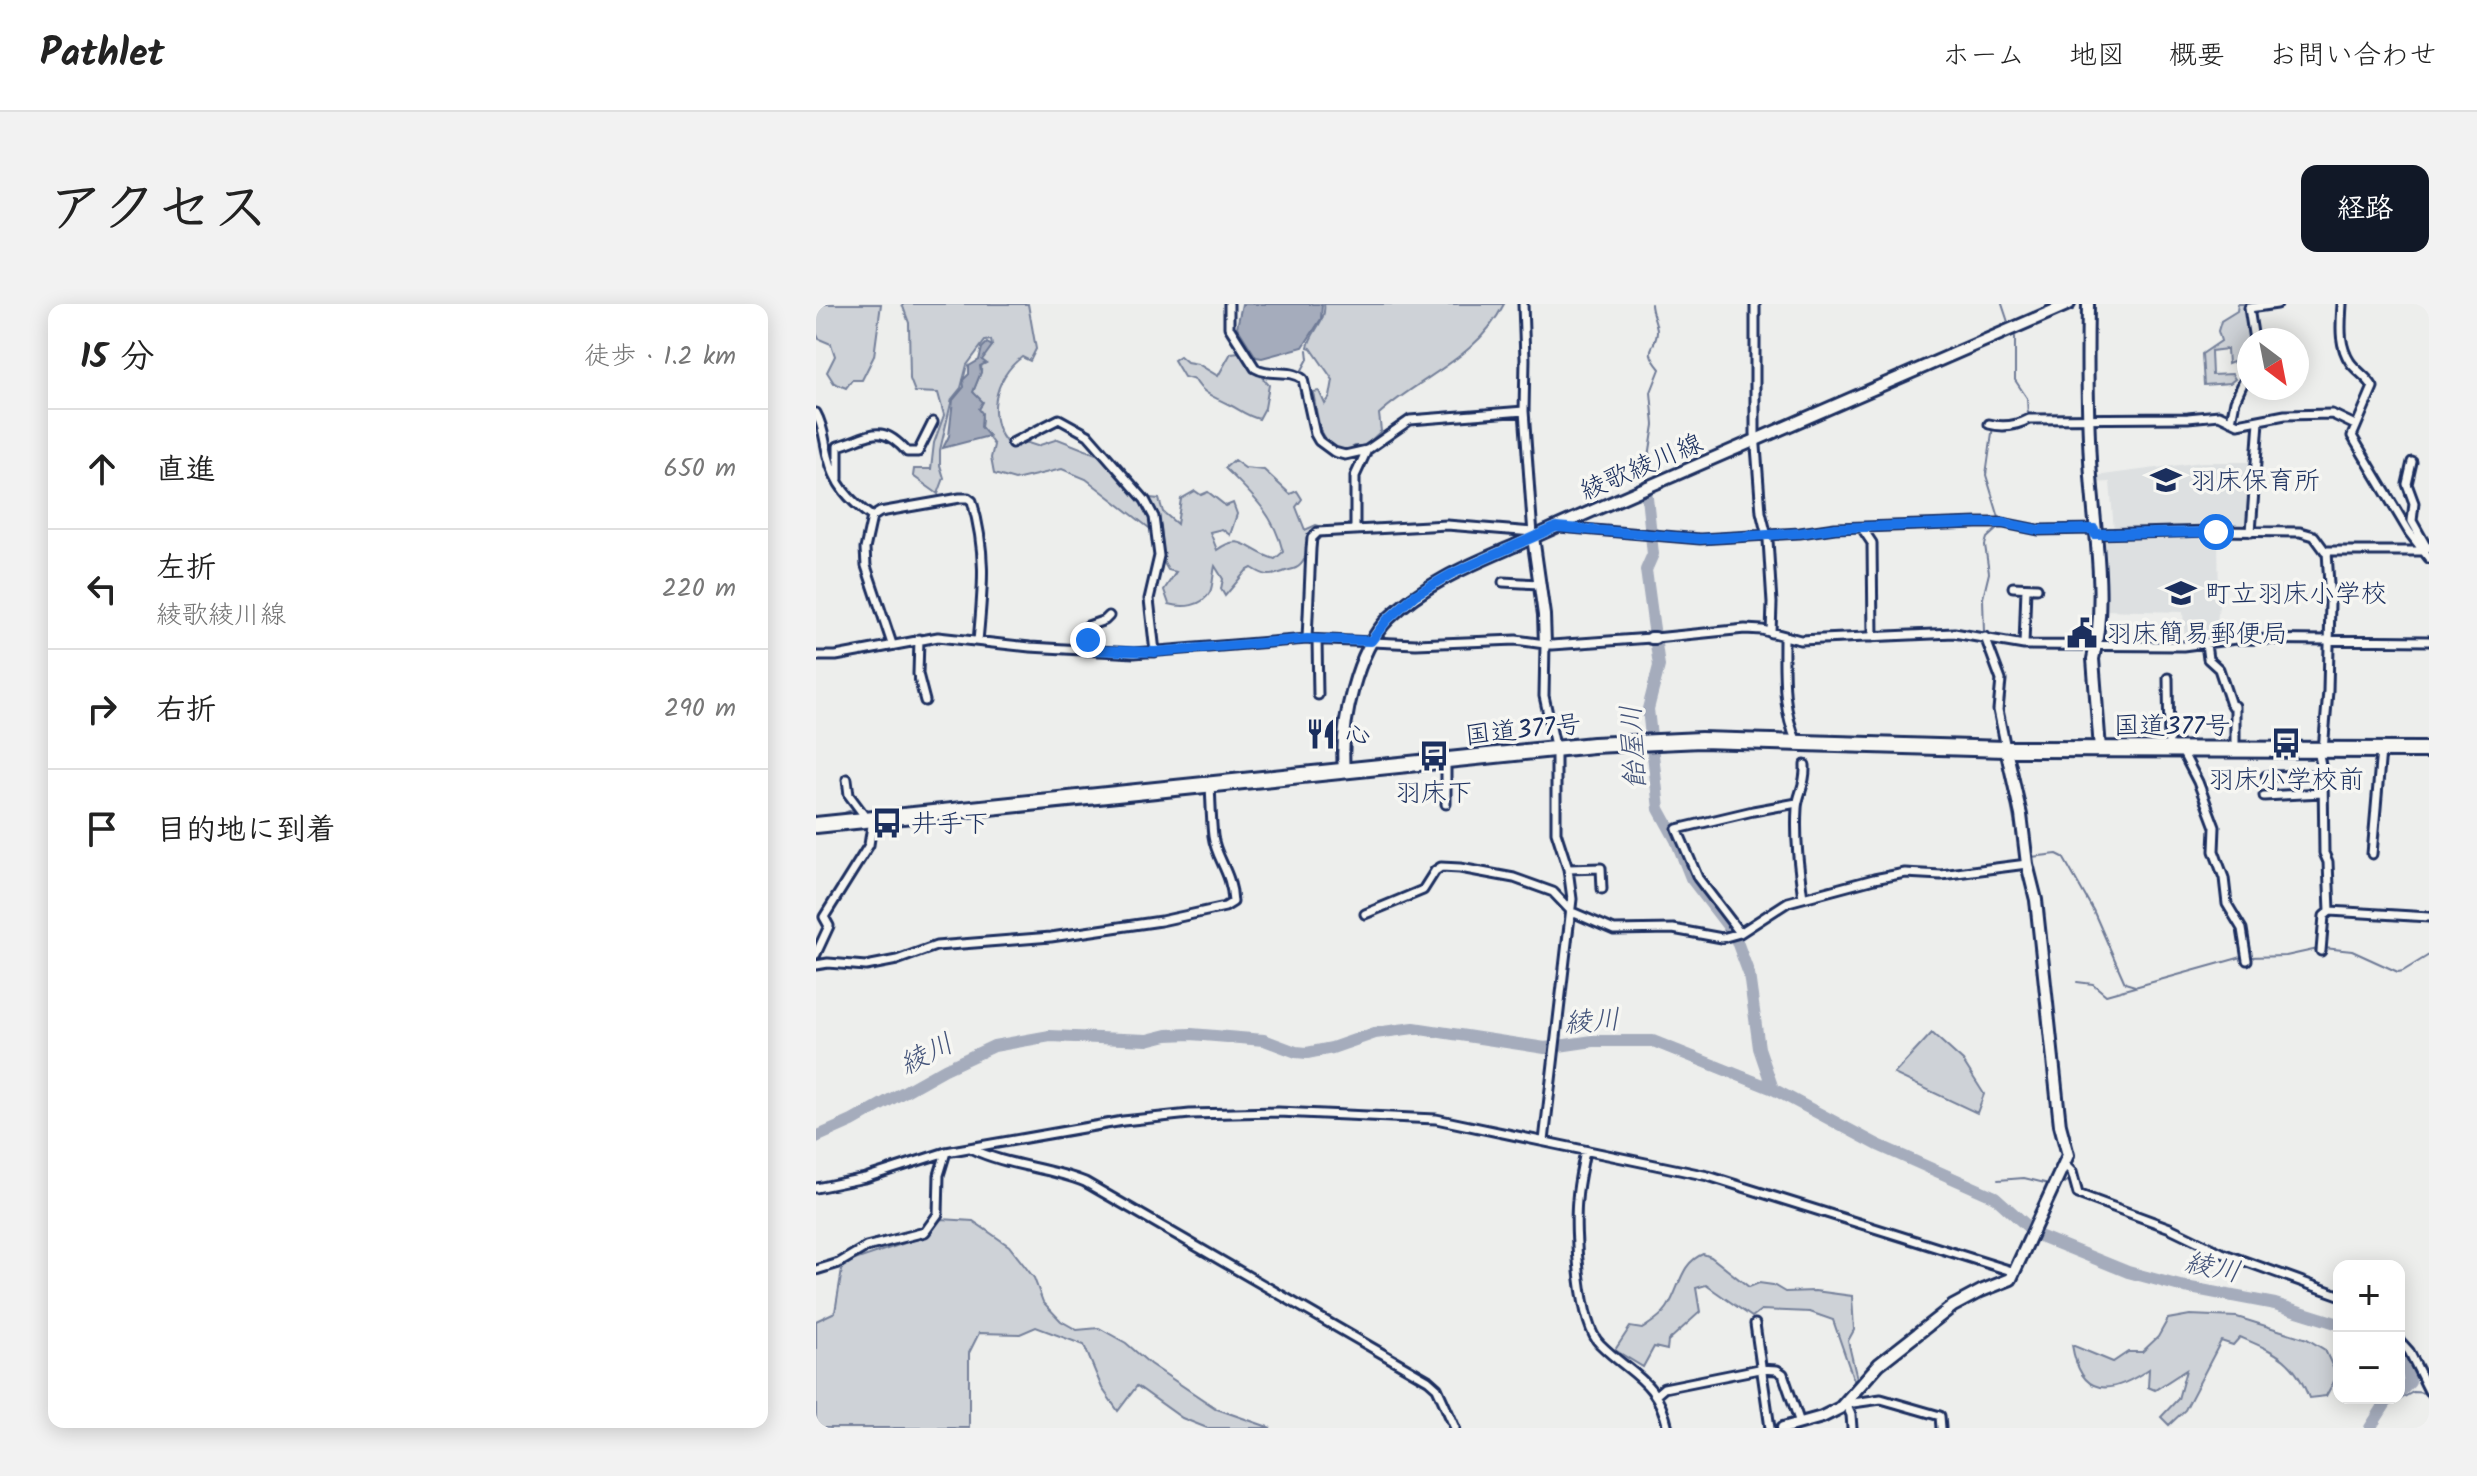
<!DOCTYPE html>
<html lang="ja">
<head>
<meta charset="utf-8">
<style>
	:root { --surface:#fff; --page:#f2f2f2; --text:#222; --muted:#767676; --line:#e0e0e0; --accent:#111827 }
	body { margin:0; font-family:Kalam,"Klee One",sans-serif; background:var(--page); color:var(--text) }
	.controls { position:absolute; right:24px; bottom:24px; display:grid; overflow:hidden; border-radius:16px; box-shadow:0 4px 20px #0003 }
	.controls button { width:72px; height:72px; display:grid; place-items:center; padding:0; border:0; border-bottom:2px solid var(--line); background:var(--surface); color:var(--text); font:40px sans-serif }
	.compass { position:absolute; left:1421px; top:24px; width:72px; height:72px; border-radius:50%; background:var(--surface); box-shadow:0 4px 20px #0003; rotate:148deg }
	.stop { position:absolute; width:24px; height:24px; margin:-18px; border:6px solid #1a73e8; border-radius:50%; background:#fff }
	.stop.end { background:#1a73e8; border-color:#fff; box-shadow:0 2px 8px #0008 }
	.list { margin:0; padding:0; list-style:none }
	h2 { display:flex; justify-content:space-between; align-items:center; height:104px; margin:0; padding:0 32px; font-size:34px }
	h2 small { font-size:26px; font-weight:400; color:var(--muted) }
	.list li { display:grid; grid-template-columns:52px 1fr auto; gap:24px; align-items:center; box-sizing:border-box; height:120px; padding:0 32px; border-top:2px solid var(--line) }
	.list b { display:block; font-size:30px; white-space:nowrap }
	.list p { margin:0; font-size:26px; white-space:nowrap; color:var(--muted) }
	.list em { font-size:26px; font-style:normal; color:var(--muted) }
	.icon { flex:none; width:44px; height:44px; fill:none; stroke:currentColor; stroke-width:2; stroke-linecap:round; stroke-linejoin:round }
	.map { position:relative; flex:none; width:1613px; height:1124px; overflow:hidden; border-radius:16px }
	header { display:flex; align-items:center; gap:48px; box-sizing:border-box; height:112px; padding:0 40px; background:var(--surface); border-bottom:2px solid var(--line) }
	header strong { font-size:38px }
	nav { display:flex; gap:44px; margin-inline-start:auto; font-size:28px }
	.intro { display:flex; align-items:center; justify-content:space-between; box-sizing:border-box; height:192px; padding:0 48px }
	h1 { margin:0; font-size:56px }
	.button { padding:20px 36px; border-radius:16px; background:var(--accent); color:#fff; font-size:28px; font-weight:700 }
	main { display:flex; gap:48px; padding:0 48px }
	aside { flex:1; background:var(--surface); border-radius:16px; box-shadow:0 4px 20px #0003 }
	.map>svg:first-child { display:block }
</style>
</head>
<body>
<header>
<strong>Pathlet</strong>
<nav><a>ホーム</a><a>地図</a><a>概要</a><a>お問い合わせ</a></nav>
</header>
<div class="intro"><h1>アクセス</h1><a class="button">経路</a></div>
<main>
<aside>
<h2>15 分<small>徒歩 · 1.2 km</small></h2>
<ul class="list">
<li><svg class="icon" aria-label="ahead" viewBox="0 0 24 24"><path d="M12 20V5M6 11l6-6 6 6"/></svg><div><b>直進</b></div><em>650 m</em></li>
<li><svg class="icon" aria-label="left" viewBox="0 0 24 24"><path d="M17 20v-9H6M10 6l-5 5 5 5"/></svg><div><b>左折</b><p>綾歌綾川線</p></div><em>220 m</em></li>
<li><svg class="icon" aria-label="right" viewBox="0 0 24 24"><path d="M7 20v-9h11M14 6l5 5-5 5"/></svg><div><b>右折</b></div><em>290 m</em></li>
<li><svg class="icon" aria-label="arrive" viewBox="0 0 24 24"><path d="M6 21V4h12l-3 4 3 4H6"/></svg><div><b>目的地に到着</b></div></li>
</ul>
</aside>
<div class="map">
<svg width="1613" height="1124" viewBox="0 0 1613 1124">
	<rect width="100%" height="100%" fill="#edeeec"/>
	<filter id="ink" filterUnits="userSpaceOnUse"><feTurbulence type="fractalNoise" baseFrequency=".0125" numOctaves="2"/><feDisplacementMap in="SourceGraphic" scale="16" xChannelSelector="R" yChannelSelector="G"/><feConvolveMatrix kernelMatrix="1 2 1 2 8 2 1 2 1" color-interpolation-filters="sRGB"/></filter>
	<g filter="url(#ink)">
		<path fill="#dde0e1" d="M1386 158H1438L1434 225 1298 227 1294 178 1279 179V172Z
			M1402 229 1403 301 1399 335 1369 339 1367 308 1284 306 1283 232Z"/>
		<path fill="#ced2d7" stroke="#74809a" stroke-width="2" d="M0 0H65L58 52 46 76H36L30 84 18 79 11 68 19 52 15 40 3 35 0 29Z
			M86 0H212L220 45 214 57 206 53C178 73 168 117 194 142L209 138 221 142 242 135 285 152 328 201 337 227 270 175 246 165 199 176 178 170 175 154 178 141 165 123 166 114 163 105 165 102 157 88 165 68 166 52 176 42 175 36 169 37 151 61 145 84 136 95 124 146V161L128 174 122 190 97 172 98 165H115L118 139 128 111 122 89 99 88 94 75 93 19Z
			M508 0H688C660 56 606 71 563 110L565 127 549 142H539L530 147C501 141 502 113 497 88L503 87 509 100 514 93 517 76 495 44 492 43C495 27 511 17 508 0Z
			M1422 0H1431C1427 22 1438 33 1428 54L1412 60 1411 45 1395 47 1396 71 1416 70 1419 75 1414 79 1388 81 1386 50 1405 37 1402 27 1405 17 1421 7Z
			M423 48 453 81 449 104 443 115C428 111 425 106 412 100 398 93 387 90 379 76L368 73 358 56 364 52 371 58 382 60 402 72 415 49Z
			M418 156 429 164 448 166 474 190 481 187 486 195 480 203 489 226 500 221 507 223C482 231 498 255 480 264 476 266 471 266 467 268 453 273 449 272 436 264L430 267 409 292 405 285 407 275 399 262C397 270 397 282 394 288 386 303 367 304 353 300L348 286 360 268 352 266 348 259 345 222 333 194 343 195 347 208 361 220 365 195 379 187 385 191 392 188 410 202 417 199 421 210 414 231 406 225 394 228 401 246C426 227 432 248 459 255L467 248C458 210 436 191 409 164Z
			M1116 729 1147 757 1168 790 1161 809 1078 770Z
			M125 915 157 917 193 942 218 974 227 998 245 1017 261 1026 283 1024 310 1039 334 1060 401 1105 455 1124H391L366 1114 321 1082 302 1107 286 1084 268 1041 220 1023 204 1030 163 1029 153 1049V1124H0V1017L19 1008 27 960 110 932Z
			M887 950 895 953 933 983 943 979 957 981 969 988 999 987 1036 992 1038 1026 1032 1037 1041 1075 1038 1077 1017 1016 994 1008 945 1006 936 1013 890 981 880 984 884 1008 852 1037 851 1046 838 1043 827 1063 799 1046 814 1023 826 1025C835 1019 845 1013 851 1004 864 985 864 959 887 950Z
			M1374 1011 1421 1013 1491 1035 1509 1046 1521 1072 1510 1092 1493 1094C1478 1055 1461 1049 1424 1033L1417 1041 1405 1037 1369 1106 1353 1121 1345 1113 1362 1095 1370 1066 1339 1086 1332 1083 1333 1065C1295 1091 1265 1095 1256 1041L1297 1058 1312 1048H1326L1342 1033 1352 1015Z"/>
		<path fill="#a5acbc" stroke="#6e7a96" stroke-width="2" d="M426 0H506L505 15 487 43 446 54 440 53 421 23Z
			M171 39 176 42 166 56 170 59 164 62 165 68 157 88 167 98 163 105 166 109 165 123 173 132 127 144 133 132 137 96 148 83 147 76 153 70V62L163 56 166 44Z"/>
		<g fill="none" stroke-linecap="round" stroke-linejoin="round">
			<path stroke="#6e7a96" stroke-width="2" d="M1186 0 1193 21
				M942 18 943 0
				M1199 33V76L1211 94 1212 112
				M491 46 492 55 486 66 495 87
				M942 74 943 36
				M1177 122 1170 171 1184 217
				M829 178 838 121 835 88 844 65C825 42 841 46 841 27 841 18 835 9 835 0
				M1168 329 1167 294 1173 269 1169 241 1171 234 1183 223
				M1509 340V357
				M1174 356 1180 379 1179 401
				M1507 453 1560 454
				M1566 454H1613
				M1190 473 1205 554
				M21 512 38 505
				M1215 553 1241 550 1247 553 1277 606 1309 679 1319 682
				M1211 580 1222 661
				M1508 644 1536 647 1582 668 1587 667 1613 651
				M1433 653 1470 652 1502 645
				M1261 678 1277 680 1290 691 1426 653
				M1225 687 1237 813 1245 849
				M1182 876 1208 874 1233 880
				M1243 881 1252 877
				M1569 1099 1583 1096 1597 1088 1612 1089"/>
			<path stroke="#a5acbc" stroke-width="12" d="M831 193 837 250 830 266 843 362 832 405 843 505 860 536 875 574 915 626
				M920 635 933 670 943 744 957 785
				M0 833 36 817 129 765 178 742 234 732 331 736 351 731 375 730 448 736 480 748 491 749 516 744 559 729 598 724 729 744 777 737H837L957 785 1062 841 1179 893 1221 931 1312 968 1364 982 1459 1000 1523 1020
				M1583 1053 1590 1063 1594 1078 1583 1089
				M1554 1124 1573 1094"/>
			<g stroke="#1b2f5e" stroke-width="13">
				<path id="street" d="M413 0V23L439 64C454 73 473 64 487 75L499 130 503 137 518 148 529 151 551 146 594 116 708 107
					M707 0 709 55 708 107 717 231
					M939 0V129L945 208 952 236 956 299 955 329
					M1526 0C1525 20 1522 40 1534 58 1541 68 1551 72 1557 83L1536 132 1593 228 1613 254
					M1438 36 1433 4 1461 0
					M0 109C8 123 8 137 12 152 19 181 33 196 56 213L49 245 50 262 76 340
					M1415 117 1419 97 1433 66
					M1173 120C1188 124 1200 122 1213 115L1372 114 1403 111 1422 120 1469 111 1516 110 1539 121
					M196 139 243 115 272 131 329 196 338 213 343 252 333 295 339 348
					M1596 158 1591 180 1598 199 1596 217 1611 244
					M22 175V142C54 133 64 117 91 148H102L117 118
					M56 213 64 208 144 194H152L156 197C171 249 167 284 162 337
					M743 223 884 235 984 229 1019 224 1161 219H1187L1222 226 1278 225
					M1046 224 1056 239 1057 333
					M539 226V172L551 146
					M1435 228 1443 117
					M1279 230 1397 227 1484 228 1498 232 1509 247H1606L1613 243
					M687 278 723 280
					M1197 283 1221 284
					M968 333C968 368 966 406 981 438
					M1169 333 1185 376 1182 406 1190 444
					M839 334 929 325 946 326 984 336 1138 329 1208 341 1367 342 1420 335 1613 337
					M103 335 102 370 109 397
					M491 335 495 245 496 234 502 228 631 221 717 228
					M501 336 502 391
					M1390 340 1392 355 1403 365 1415 401 1419 402V445
					M1208 341 1210 284
					M269 346 272 322 289 316 293 312
					M0 352H20L122 333 214 343 318 349 491 335 600 340 700 336 736 341 835 334
					M1352 374 1353 445
					M1502 446 1507 471 1508 549 1512 558 1514 607 1508 612 1505 647
					M1507 446 1512 387 1514 298 1511 247
					M1366 447 1382 478 1399 523 1398 547 1408 574 1411 600 1426 625 1431 656
					M630 456V500
					M1450 472 1507 471
					M31 475 33 491 50 514
					M1448 492 1507 489
					M1556 550 1565 446
					M752 565 785 564 786 585
					M987 594C983 564 979 535 981 504 982 489 990 482 989 461
					M1514 607 1613 613
					M549 610 607 586 619 567 625 563 644 564 698 574 737 588 756 608 798 626 857 625 906 634 924 629 972 598 1058 575 1089 569 1125 571 1211 560
					M924 629 882 574 861 525 937 507 981 499
					M0 650 13 622 8 613 53 541 57 515
					M0 661 12 659 50 662 81 656 120 642 235 633 345 617 409 603 417 598C416 568 400 555 397 532 395 515 395 498 394 481
					M728 837 756 595 752 565 740 528V446L728 392 729 340
					M156 845C191 862 233 863 269 878L612 1076 621 1084 639 1124
					M769 847C766 863 762 879 761 896 758 926 763 1020 784 1040 816 1072 841 1075 852 1124
					M1248 860 1256 868 1262 890 1354 924 1406 949 1523 991
					M0 884 49 874 130 848 307 817 374 810 462 808 620 815 892 872 1199 968
					M0 966 23 959 50 943 109 928 122 910 123 871 130 848
					M939 1020 954 1124
					M1583 1036 1593 1047 1613 1087
					M841 1090 848 1084 943 1065 961 1066 967 1070 984 1119
					M1036 1124 1035 1111 1030 1100 1065 1095 1124 1112 1125 1124"/>
			</g>
			<g stroke="#1b2f5e" stroke-width="16">
				<path id="secondary" d="M1272 0C1271 57 1271 114 1275 172 1279 230 1291 299 1277 355L1284 445
					M717 233 728 311 729 340
					M835 334H839
					M528 466C524 421 540 347 573 314 609 279 654 261 698 242 737 224 776 207 815 190 961 127 1107 64 1253 0
					M967 1124 1006 1113 1024 1104 1063 1060 1137 1002 1165 987 1195 975 1252 851 1244 821 1220 596 1211 560 1205 511 1190 445"/>
			</g>
			<g stroke="#1b2f5e" stroke-width="20">
				<path id="highway" d="M0 521 777 441 885 436 1190 445 1613 446"/>
			</g>
			<use href="#street" stroke="#f6f6f2" stroke-width="7"/>
			<use href="#secondary" stroke="#f6f6f2" stroke-width="10"/>
			<use href="#highway" stroke="#f6f6f2" stroke-width="14"/>
		</g>
	</g>
	<g fill="none" stroke-linecap="round" stroke-linejoin="round" filter="url(#ink)">
		<path stroke="#1a73e8" stroke-width="10" d="M272 336 269 346 339 348 491 335 555 337 571 316 599 291 635 270 740 223 884 235 984 229 1019 224 1161 219H1187L1222 226 1278 225 1279 230 1400 228"/>
	</g>
	<defs>
		<g id="school-bare" transform="scale(2.4)"><path d="M0-5L7-2L0 1L-7-2ZM-4 1L0 2.5L4 1V4Q0 6-4 4Z" fill="#1b2f5e" stroke="#f6f6f2" stroke-width="2.5" paint-order="stroke"/></g>
		<g id="civic-bare" transform="scale(2.4)"><path d="M-.6-6.5H3V-4.5H.6V-3L4-1V1h2V6H-6V1h2V-1L-.6-3ZM-1.2 2.5V6h2.4V2.5Z" fill="#1b2f5e" stroke="#f6f6f2" stroke-width="2.5" paint-order="stroke"/></g>
		<g id="restaurant-bare" transform="scale(2.4)"><path d="M-5-6h1v4h1v-4h1v4h1v-4h1v5L-1.5 .5V6h-2V.5L-5-1ZM5-6V6H3V1.5H1.5Q1.5-4 5-6Z" fill="#1b2f5e" stroke="#f6f6f2" stroke-width="2.5" paint-order="stroke"/></g>
		<g id="bus-bare" transform="scale(2.4)"><path d="M-5-6H5V4H4V6H2V4H-2V6H-4V4H-5ZM-3.5-4V0h7V-4ZM-3.5 1.2v1.5H-2V1.2ZM2 1.2v1.5H3.5V1.2Z" fill="#1b2f5e" stroke="#f6f6f2" stroke-width="2.5" paint-order="stroke"/></g>
	</defs>
	<g fill-rule="evenodd">
		<use href="#school-bare" x="1350" y="176"/>
		<use href="#school-bare" x="1365" y="289"/>
		<use href="#civic-bare" x="1266" y="329"/>
		<use href="#restaurant-bare" x="505" y="430"/>
		<use href="#bus-bare" x="1470" y="439"/>
		<use href="#bus-bare" x="618" y="452"/>
		<use href="#bus-bare" x="71" y="519"/>
	</g>
	<g text-anchor="middle" stroke-width="7" stroke-linejoin="round" paint-order="stroke">
		<g font-size="26" fill="#1b2f5e" stroke="#f6f6f2">
			<text transform="translate(825 162) rotate(-23)" y="9">綾歌綾川線</text>
			<text x="1356" y="430">国道377号</text>
			<text transform="translate(707 425) rotate(-6)" y="9">国道377号</text>
		</g>
		<g font-size="26" fill="#1b2f5e" stroke="#f6f6f2" text-anchor="start">
			<text x="1374" y="185">羽床保育所</text>
			<text x="1389" y="298">町立羽床小学校</text>
			<text x="1290" y="338">羽床簡易郵便局</text>
			<text x="529" y="439">心</text>
			<text x="1470" y="484" text-anchor="middle">羽床小学校前</text>
			<text x="618" y="497" text-anchor="middle">羽床下</text>
			<text x="95" y="528">井手下</text>
		</g>
		<g font-size="28" font-style="italic" fill="#44547a" stroke="#f6f6f2">
			<text transform="translate(816 443) rotate(-93)" y="10">飴屋川</text>
			<text transform="translate(776 716) rotate(-4)" y="10">綾川</text>
			<text transform="translate(110 749) rotate(-27)" y="10">綾川</text>
			<text transform="translate(1397 962) rotate(12)" y="10">綾川</text>
		</g>
	</g>
</svg>
<div class="controls">
<button>+</button>
<button>−</button>
</div>
<svg class="compass" viewBox="-18 -18 36 36"><path d="M0-13l5 13h-10z" fill="#e53935"/><path d="M0 13l5-13h-10z" fill="#767676"/></svg>
<div class="stop" style="left:1400px;top:228px"></div>
<div class="stop end" style="left:272px;top:336px"></div>
</div>
</main>
</body>
</html>
